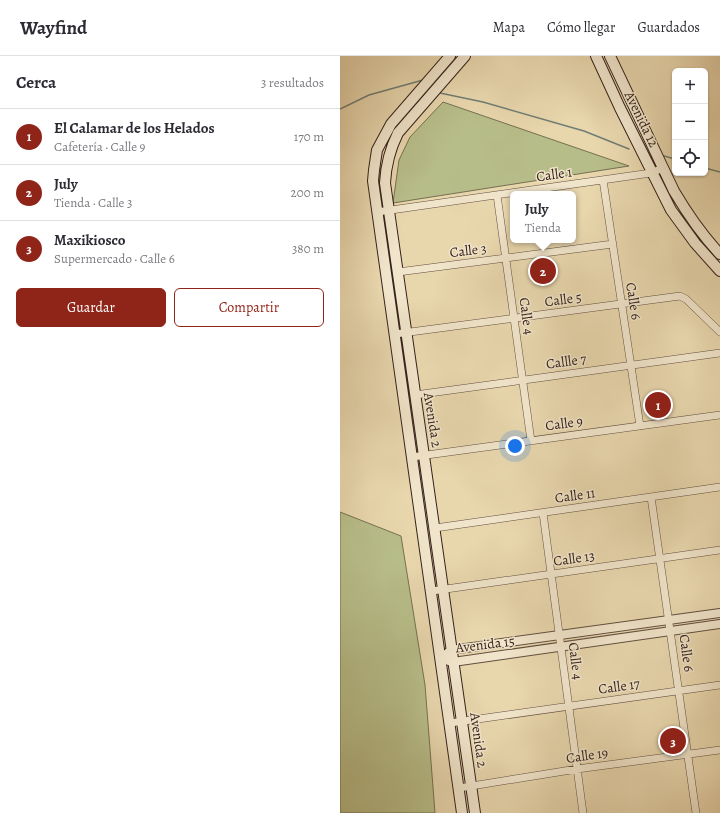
<!DOCTYPE html>
<html lang="es">
<head>
<meta charset="utf-8">
<style>
	:root { --surface:#fff; --page:#f7f7f7; --text:#2b2b33; --muted:#7c7c81; --line:#e1e1e2; --accent:#8f2418 }
	body { margin:0; font-family:Alegreya,serif; background:var(--page); color:var(--text) }
	.controls { position:absolute; right:12px; top:12px; display:grid; overflow:hidden; border-radius:6px; box-shadow:0 1px 3px #0004 }
	.controls button { width:36px; height:36px; display:grid; place-items:center; padding:0; border:0; border-bottom:1px solid var(--line); background:var(--surface); color:var(--text); font:20px sans-serif }
	.you { position:absolute; left:175px; top:390px; width:14px; height:14px; margin:-10px; border:3px solid #fff; border-radius:50%; background:#1a73e8; box-shadow:0 0 0 6px #1a73e833 }
	.badge { display:grid; place-items:center; width:26px; height:26px; border-radius:50%; background:var(--accent); color:#fff; font-size:13px; font-weight:700 }
	.pin { position:absolute; translate:-50% -50%; border:2px solid #fff; box-shadow:0 1px 4px #0006 }
	.popup { position:absolute; left:170px; top:135px; width:66px; height:52px; box-sizing:border-box; display:grid; place-content:center; border-radius:6px; background:var(--surface); filter:drop-shadow(0 1px 3px #0005); font-size:13px; white-space:nowrap; color:var(--muted) }
	.popup b { font-size:15px; color:var(--text) }
	.popup::after { content:''; position:absolute; left:50%; top:100%; margin-left:-8px; border:8px solid transparent; border-top-color:var(--surface) }
	.list { margin:0; padding:0; list-style:none }
	h2 { display:flex; justify-content:space-between; align-items:center; height:52px; margin:0; padding:0 16px; font-size:17px }
	h2 small { font-size:13px; font-weight:400; color:var(--muted) }
	.list li { display:grid; grid-template-columns:26px 1fr auto; gap:12px; align-items:center; box-sizing:border-box; height:56px; padding:0 16px; border-top:1px solid var(--line) }
	.list b { display:block; font-size:15px; white-space:nowrap }
	.list p { margin:0; font-size:13px; white-space:nowrap; color:var(--muted) }
	.list em { font-size:13px; font-style:normal; color:var(--muted) }
	.actions { display:flex; gap:8px; padding:12px 16px }
	.actions a { flex:1; padding:9px 0; border:1px solid var(--accent); border-radius:6px; text-align:center; font-size:14px; color:var(--accent) }
	.actions .main { background:var(--accent); color:#fff }
	.icon { flex:none; width:22px; height:22px; fill:none; stroke:currentColor; stroke-width:2; stroke-linecap:round; stroke-linejoin:round }
	.map { position:relative; flex:none; width:380px; height:757px; overflow:hidden }
	header { display:flex; align-items:center; gap:24px; box-sizing:border-box; height:56px; padding:0 20px; background:var(--surface); border-bottom:1px solid var(--line) }
	header strong { font-size:19px }
	nav { display:flex; gap:22px; margin-inline-start:auto; font-size:14px }
	main { display:flex }
	aside { flex:1; background:var(--surface) }
	.map>svg:first-child { display:block }
</style>
</head>
<body>
<header>
<strong>Wayfind</strong>
<nav><a>Mapa</a><a>Cómo llegar</a><a>Guardados</a></nav>
</header>
<main>
<aside>
<h2>Cerca<small>3 resultados</small></h2>
<ul class="list">
<li><span class="badge">1</span><div><b>El Calamar de los Helados</b><p>Cafetería · Calle 9</p></div><em>170 m</em></li>
<li><span class="badge">2</span><div><b>July</b><p>Tienda · Calle 3</p></div><em>200 m</em></li>
<li><span class="badge">3</span><div><b>Maxikiosco</b><p>Supermercado · Calle 6</p></div><em>380 m</em></li>
</ul>
<div class="actions"><a class="main">Guardar</a><a>Compartir</a></div>
</aside>
<div class="map">
<svg width="380" height="757" viewBox="0 0 380 757">
	<rect width="100%" height="100%" fill="#e8d6ad"/>
	<filter id="stains"><feTurbulence type="fractalNoise" baseFrequency=".005" numOctaves="4"/><feColorMatrix values="0 0 0 0 .2 0 0 0 0 .09 0 0 0 0 .02 0 0 0 .5 -.17"/></filter>
	<radialGradient id="worn" r=".72"><stop offset=".6" stop-color="#630" stop-opacity="0"/><stop offset="1" stop-color="#630" stop-opacity=".3"/></radialGradient>
	<path fill="#b7bd89" stroke="#767052" d="M103 46 289 110 53 147 59 104 70 81Z
		M0 456 61 480 85 629 95 757H0Z"/>
	<g fill="none" stroke-linecap="round" stroke-linejoin="round">
		<path stroke="#707d72" stroke-width="1.5" d="M100 37 143 46 244 75 289 93
			M0 53 29 39 83 24
			M324 100 335 103
			M365 112 380 116"/>
		<g stroke="#624f40" stroke-width="8">
			<path id="minor" d="M263 124 300 370
				M157 139 191 385
				M37 156 311 117 323 112
				M58 216 273 188
				M55 278 340 240 346 243 380 276
				M75 339 380 297
				M72 401 380 359
				M311 441 356 757
				M203 457 243 757
				M95 472 380 431
				M92 535 380 494
				M110 667 380 629
				M119 732 237 713 380 694"/>
		</g>
		<g stroke="#624f40" stroke-width="10">
			<path id="tertiary" d="M101 602 111 594 380 557
				M109 605 113 606 380 568"/>
		</g>
		<g stroke="#35221b" stroke-width="12">
			<path id="secondary" d="M110 0 51 68 37 94 34 114 33 125 122 757
				M125 0 58 77C50 93 46 108 45 127L135 757
				M256 0 280 52 331 154 355 187 380 215
				M270 0 334 135C347 157 362 179 380 198"/>
		</g>
		<use href="#minor" stroke="#f0e4ca" stroke-width="7"/>
		<use href="#tertiary" stroke="#f0e4ca" stroke-width="8"/>
		<use href="#secondary" stroke="#f0e4ca" stroke-width="10"/>
	</g>
	<g text-anchor="middle" stroke-width="3" stroke-linejoin="round" paint-order="stroke">
		<g font-size="14" fill="#35221b" stroke="#f0e4ca">
			<text transform="translate(302 63) rotate(64)" y="5">Avenida 12</text>
			<text transform="translate(214 118) rotate(-8)" y="5">Calle 1</text>
			<text transform="translate(128 194) rotate(-7)" y="5">Calle 3</text>
			<text transform="translate(223 243) rotate(-8)" y="5">Calle 5</text>
			<text transform="translate(294 245) rotate(81)" y="5">Calle 6</text>
			<text transform="translate(187 260) rotate(82)" y="5">Calle 4</text>
			<text transform="translate(226 305) rotate(-8)" y="5">Callle 7</text>
			<text transform="translate(93 364) rotate(81)" y="5">Avenida 2</text>
			<text transform="translate(224 367) rotate(-8)" y="5">Calle 9</text>
			<text transform="translate(235 439) rotate(-8)" y="5">Calle 11</text>
			<text transform="translate(234 502) rotate(-8)" y="5">Calle 13</text>
			<text transform="translate(145 588) rotate(-7)" y="5">Avenida 15</text>
			<text transform="translate(347 597) rotate(82)" y="5">Calle 6</text>
			<text transform="translate(236 605) rotate(83)" y="5">Calle 4</text>
			<text transform="translate(279 630) rotate(-8)" y="5">Calle 17</text>
			<text transform="translate(139 684) rotate(82)" y="5">Avenida 2</text>
			<text transform="translate(247 699) rotate(-8)" y="5">Calle 19</text>
		</g>
	</g>
	<rect width="100%" height="100%" filter="url(#stains)"/>
	<rect width="100%" height="100%" fill="url(#worn)"/>
</svg>
<div class="controls">
<button>+</button>
<button>−</button>
<button><svg class="icon" aria-label="locate" viewBox="0 0 24 24"><circle cx="12" cy="12" r="6"/><path d="M12 2v4M12 18v4M2 12h4M18 12h4"/></svg></button>
</div>
<div class="you"></div>
<div class="pin badge" style="left:318px;top:349px">1</div>
<div class="pin badge" style="left:203px;top:215px">2</div>
<div class="popup"><b>July</b>Tienda</div>
<div class="pin badge" style="left:333px;top:685px">3</div>
</div>
</main>
</body>
</html>
